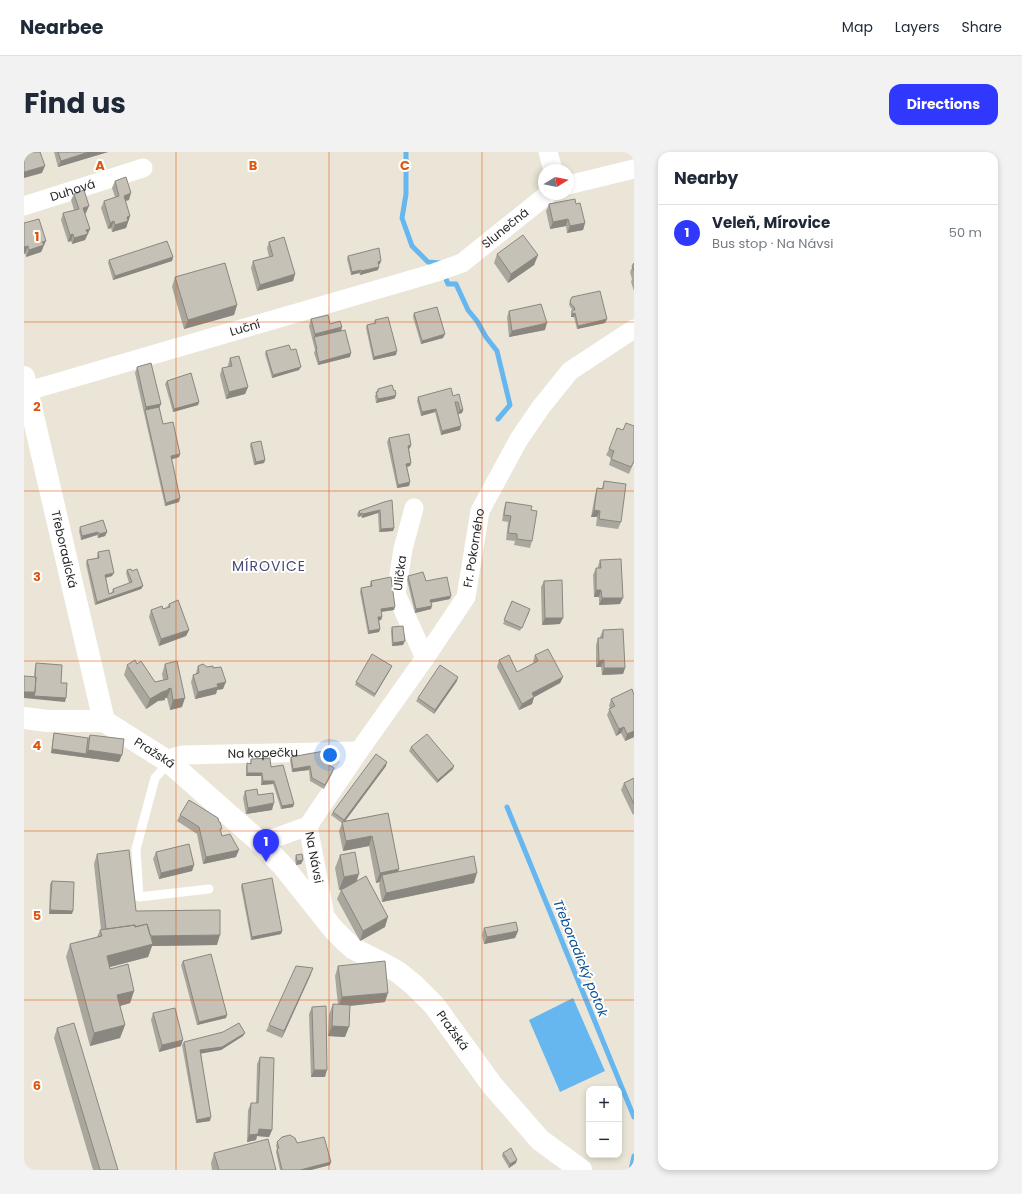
<!DOCTYPE html>
<html lang="en">
<head>
<meta charset="utf-8">
<style>
	:root { --surface:#fff; --page:#f2f2f3; --text:#1f2937; --muted:#747a83; --line:#e0e1e3; --accent:#3138fd }
	body { margin:0; font-family:Poppins,sans-serif; background:var(--page); color:var(--text) }
	.controls { position:absolute; right:12px; bottom:12px; display:grid; overflow:hidden; border-radius:8px; box-shadow:0 2px 6px #0003 }
	.controls button { width:36px; height:36px; display:grid; place-items:center; padding:0; border:0; border-bottom:1px solid var(--line); background:var(--surface); color:var(--text); font:20px sans-serif }
	.compass { position:absolute; left:514px; top:12px; width:36px; height:36px; border-radius:50%; background:var(--surface); box-shadow:0 2px 6px #0003; rotate:80deg }
	.you { position:absolute; left:306px; top:603px; width:14px; height:14px; margin:-10px; border:3px solid #fff; border-radius:50%; background:#1a73e8; box-shadow:0 0 0 6px #1a73e833 }
	.badge { display:grid; place-items:center; width:26px; height:26px; border-radius:50%; background:var(--accent); color:#fff; font-size:13px; font-weight:700 }
	.pin { position:absolute; translate:-50% -33px; filter:drop-shadow(0 1px 2px #0008) }
	.pin::after { content:''; position:absolute; top:21px; width:14px; height:12px; background:inherit; clip-path:polygon(0 0,100% 0,50% 100%) }
	.list { margin:0; padding:0; list-style:none }
	h2 { display:flex; justify-content:space-between; align-items:center; height:52px; margin:0; padding:0 16px; font-size:17px }
	h2 small { font-size:13px; font-weight:400; color:var(--muted) }
	.list li { display:grid; grid-template-columns:26px 1fr auto; gap:12px; align-items:center; box-sizing:border-box; height:56px; padding:0 16px; border-top:1px solid var(--line) }
	.list b { display:block; font-size:15px; white-space:nowrap }
	.list p { margin:0; font-size:13px; white-space:nowrap; color:var(--muted) }
	.list em { font-size:13px; font-style:normal; color:var(--muted) }
	.map { position:relative; flex:none; width:610px; height:1018px; overflow:hidden; border-radius:12px }
	header { display:flex; align-items:center; gap:24px; box-sizing:border-box; height:56px; padding:0 20px; background:var(--surface); border-bottom:1px solid var(--line) }
	header strong { font-size:19px }
	nav { display:flex; gap:22px; margin-inline-start:auto; font-size:14px }
	.intro { display:flex; align-items:center; justify-content:space-between; box-sizing:border-box; height:96px; padding:0 24px }
	h1 { margin:0; font-size:28px }
	.button { padding:10px 18px; border-radius:12px; background:var(--accent); color:#fff; font-size:14px; font-weight:700 }
	main { display:flex; gap:24px; padding:0 24px }
	aside { flex:1; background:var(--surface); border-radius:12px; box-shadow:0 2px 6px #0003 }
	.map>svg:first-child { display:block }
</style>
</head>
<body>
<header>
<strong>Nearbee</strong>
<nav><a>Map</a><a>Layers</a><a>Share</a></nav>
</header>
<div class="intro"><h1>Find us</h1><a class="button">Directions</a></div>
<main>
<div class="map">
<svg width="610" height="1018" viewBox="0 0 610 1018">
	<rect width="100%" height="100%" fill="#eae5d7"/>
	<path fill="#66b6f0" d="M549 846 581 919 536 940 505 868Z"/>
	<g fill="none" stroke-linecap="round" stroke-linejoin="round">
		<path stroke="#66b6f0" stroke-width="5" d="M382 0V42L378 66 388 94 404 110 416 111 417 112
			M420 122 424 132H432L444 158 453 169 462 185 473 199 486 253 474 267
			M483 655 610 965
			M607 1018 610 1004"/>
		<path stroke="#fff" stroke-width="9" d="M145 610 131 626 112 697 115 745 185 737"/>
		<g stroke="#fff" stroke-width="19">
			<path d="M524 0 529 18"/>
			<path d="M544 33 610 17"/>
			<path id="s1" d="M0 54 119 16"/>
			<path id="s2" d="M4 239 410 121 438 111 524 42"/>
			<path d="M390 356 379 397 372 442 401 506"/>
			<path id="s3" d="M145 610 151 605 159 603 335 599"/>
			<path id="s4" d="M284 674 335 599 401 506 442 445 456 359 495 287 517 255 546 219 610 177"/>
			<path id="s5" d="M237 691 284 674 302 769"/>
		</g>
		<g stroke="#fff" stroke-width="22">
			<path id="s6" d="M0 225 80 569"/>
			<path id="s7" d="M0 566 23 569H80L145 610 237 691 259 714 310 778 321 789 330 797 358 811 374 820 390 833 410 853 468 933 516 988 557 1018"/>
		</g>
	</g>
	<path fill="#a9a69d" d="M30 0H84L34 15Z
		M91 29 105 48 101 49 106 64 102 76 88 80 87 76 84 77 77 56 80 49 91 45 88 36Z
		M50 42 62 61 61 62 66 77 61 88 48 92 47 89 44 90 37 68 39 61 50 58 47 48Z
		M525 52H552L561 71 559 78 543 81 542 74 526 77 522 59Z
		M0 71 19 96 17 100 2 105 1 101 0 102Z
		M245 90 271 122 269 129 233 139 227 116 229 109 245 105 243 96Z
		M473 102 514 103 510 113 484 131 470 111Z
		M324 104 356 112 354 113V118L336 123 335 121 327 123 323 107Z
		M149 105 148 109 89 128 84 111 85 108Z
		M610 111V139L607 130 608 127 606 120Z
		M151 125 213 153 210 163 160 177 148 135Z
		M548 145 583 167 581 171 553 177 550 165H547V162L548 158H549L546 155 545 152Z
		M485 159 521 178 485 185 483 165Z
		M390 161 419 186 397 192 389 165Z
		M287 167 318 175 317 179 326 205 294 213 290 201 291 198 285 174Z
		M351 168 372 203 349 208 342 176 343 173 350 171Z
		M267 198 275 218 248 226 241 202 242 199Z
		M206 206 224 235 221 242 202 247 196 223 198 216 204 215V213Z
		M113 215 137 252 135 255 139 272 156 302 155 305 147 307 155 350 141 354 111 221Z
		M143 229 175 250 174 253 149 260 141 232Z
		M354 237 370 239 372 242 371 246 369 247 352 251 351 244Z
		M429 244 439 258 438 261 434 262 432 253 437 274 436 278 417 283 411 260 397 264 393 249 394 245Z
		M610 274V310L605 322 585 313 587 306 582 303 585 297 599 278Z
		M365 286 387 293 386 296 385 297 387 311 386 314 383 315 386 330 385 334 373 336 363 290Z
		M227 291 241 308 240 311 230 313 226 294Z
		M580 329 597 370 594 377 572 374 573 365H567L571 343 573 336H578Z
		M360 350 370 376 369 379 355 380 354 361 338 366 337 364 334 365 333 362 335 359Z
		M482 350 507 358 508 389 506 396 490 393 491 389 482 388 484 370 478 369 480 356Z
		M56 375 83 380 81 384 74 386 73 383 57 388 55 379Z
		M74 400 88 424 82 426 85 442 88 440 89 437 105 431 102 421 103 418 108 419 119 434 117 437 71 453 62 412 63 408 73 406V404Z
		M576 408 596 452 575 453V445H570L569 423 572 416H574V414Z
		M384 424 402 429 426 447 407 451V457L391 461 383 428Z
		M347 429 370 458 357 460 358 465 357 468H355L356 477 355 480 344 482 336 440 337 436 346 434V432Z
		M520 429 536 472 518 473 517 435Z
		M488 449 505 461 496 479 479 472Z
		M145 452 165 478 162 484 135 494 125 465 127 458 139 457 143 455Z
		M368 475 379 493 368 494 367 479Z
		M579 478 601 516 599 522 578 523 577 515H572V493L574 486H576V485Z
		M511 503 539 525 536 531 510 545 508 552 495 558 473 515 475 508 493 520 510 511 509 510Z
		M12 511 37 531 41 550 10 525 11 515Z
		M113 512 131 530 139 528 138 522 141 512 158 555 146 558 143 546H141V548L134 549 122 557 100 523 103 513Z
		M174 514 183 515 189 516 199 537 193 538 192 542 171 547 167 530 169 523 172 522V521Z
		M366 518 350 545 331 533 332 530Z
		M433 529 410 562 392 549 394 546Z
		M587 547 610 585 601 589 597 581 592 584 583 563 586 556 585 554Z
		M30 581 64 586 66 583 95 610 27 601 29 585Z
		M387 595 429 617 413 631 385 599Z
		M267 605 302 611 309 620 300 637 286 629 285 618 268 620 266 608Z
		M227 607 247 615 270 652 269 655 257 657 249 632 237 633V624H222V615L223 611 226 612Z
		M362 614 321 669 364 661 375 717 374 720 450 731 358 750 355 733 356 730 352 731 345 694 319 699 315 679 318 671 307 663 309 660Z
		M610 626V662L609 663 597 638 600 631Z
		M221 639 234 643 248 658 222 662 219 646Z
		M156 663 197 680 198 684 212 705 179 712 173 682 153 669Z
		M132 700 170 713 168 719 135 727 129 707Z
		M73 702 112 759 193 793 128 794 124 805 86 815V817L110 839 106 851 96 854 101 873 96 886 66 894 42 805 46 792 73 785 76 778H77L70 712Z
		M272 703 279 708 277 712 272 713 271 707Z
		M316 703 361 775 336 789 313 747 317 738 318 737 315 738 311 716Z
		M28 729 48 762H25L26 732Z
		M218 732 258 779 257 782 227 788 217 735Z
		M460 776 494 779 491 786 460 792 458 783Z
		M159 809 202 866 173 873 157 813Z
		M314 814 361 850 326 854 321 885 304 884 305 862 309 852 314 853 311 824Z
		M287 822 258 886 242 879 245 873Z
		M288 855 301 925H287L285 862Z
		M129 861 157 894 135 900 127 868Z
		M33 876 94 1018H69L30 886Z
		M219 884 197 898 177 901 186 969 172 971 158 893 160 890Z
		M236 905 248 978 245 985 233 984 232 988 223 990 224 958 227 951H232L233 912Z
		M253 990 273 991 306 1013 287 1018H256L252 1000 253 997 252 994Z
		M190 1001 252 1018H188L187 1011Z
		M479 1001 492 1011 485 1016 478 1004Z"/>
	<path fill="#8a8780" d="M65 0H84L34 15 37 9Z
		M21 14 18 21 0 26V20Z
		M107 41 105 48 97 50 100 44Z
		M65 54 62 61 56 63 59 56Z
		M106 64 102 76 88 80 91 73 103 65Z
		M544 67 542 74 526 77 529 70Z
		M90 69 87 76 84 77 86 71Z
		M561 71 559 78 543 81 546 74Z
		M66 77 61 88 48 92 50 86 62 78Z
		M49 82 47 89 44 90 46 83Z
		M22 89 17 100 2 105 5 98 18 90Z
		M4 94 1 101 0 102V95Z
		M514 103 510 113 484 131 487 122Z
		M149 105 148 109 89 128 91 124Z
		M357 109 356 112 352 113 354 110Z
		M355 115 354 118 336 123 337 119Z
		M337 118 335 121 327 123 328 120Z
		M271 122 269 129 233 139 236 133Z
		M213 153 210 163 160 177 164 168Z
		M551 161 550 165H547L548 162Z
		M583 167 581 171 553 177 554 174Z
		M523 171 521 178 485 185 488 179Z
		M318 175 316 182 290 185 291 182Z
		M421 182 419 186 397 192 398 189Z
		M373 199 372 203 349 208 350 205Z
		M327 201 326 205 294 213 295 210Z
		M277 215 275 218 248 226 249 223Z
		M224 235 221 242 202 247 205 240Z
		M372 242 371 246 369 247 352 251 354 247Z
		M175 250 174 253 149 260 150 257Z
		M137 252 134 259 121 258 122 255Z
		M412 257 411 260 397 264 398 260Z
		M436 258H439L438 261 434 262Z
		M437 274 436 278 417 283 418 279Z
		M387 293 386 296 383 297 384 294Z
		M156 302 155 305 146 308 147 304Z
		M241 308 240 311 230 313 232 310Z
		M387 311 386 314 381 315 382 312Z
		M386 330 385 334 373 336 374 333Z
		M156 346 155 350 141 354 142 351Z
		M356 358 354 361 338 366 339 362Z
		M570 358 576 359 573 365H567Z
		M338 361 337 364 334 365 336 362Z
		M370 376 369 379 355 380 357 377Z
		M74 380 73 383 57 388 58 384Z
		M83 380 81 384 74 386 75 382Z
		M90 421 88 424 80 426 81 423Z
		M119 434 117 437 71 453 73 450Z
		M572 438H577L575 445H570Z
		M427 444 426 447 405 451 406 448Z
		M578 446H599L596 452 575 453Z
		M408 454 407 457 391 461 392 457Z
		M371 455 370 458 355 460 357 457Z
		M354 465H358L357 468 353 469Z
		M521 466H539L536 472 518 473Z
		M356 477 355 480 344 482 345 479Z
		M165 478 162 484 135 494 137 487Z
		M381 489 379 493 368 494 369 491Z
		M580 508 577 515H572L575 509Z
		M368 514 366 518 350 545 351 542Z
		M580 516H601L599 522 578 523Z
		M434 525 433 529 410 562 411 558Z
		M539 525 536 531 505 548 508 541Z
		M202 530 199 537 193 538 192 542 171 547 174 540 193 532Z
		M147 536 143 546H141V548L134 549 122 557 126 547 138 540Z
		M0 540H11L42 546 41 550 0 546Z
		M510 545 508 552 495 558 498 552Z
		M161 546 158 555 146 558 149 548Z
		M600 575 597 581 592 584 595 577Z
		M610 579V585L601 589 603 582Z
		M28 597 62 602 64 598 98 603 95 610 27 601Z
		M363 610 362 614 319 672 320 668Z
		M286 614 285 618 268 620 269 617Z
		M430 614 429 617 413 631 414 628Z
		M223 621H238L237 624H222Z
		M239 629H250L249 632 237 633Z
		M250 651 248 658 222 662 224 656Z
		M270 652 269 655 257 657 258 654Z
		M348 684 345 694 319 699 322 689Z
		M215 698 212 705 179 712 182 705Z
		M279 708 277 712 272 713 273 709Z
		M170 713 168 719 135 727 137 721Z
		M375 717 372 727 358 723 356 730 352 731 356 721Z
		M453 721 450 731 358 750 362 741Z
		M335 722 331 734 315 738 320 725Z
		M26 758 49 759 48 762H25Z
		M364 765 361 775 336 789 339 779Z
		M258 779 257 782 227 788 228 785Z
		M494 779 491 786 460 792 463 785Z
		M196 783 193 793 128 794 124 805 78 817 83 804 125 793 128 784Z
		M289 816 287 822 258 886 260 879Z
		M110 839 106 851 89 856 93 843Z
		M364 841 361 850 314 855 318 845Z
		M203 863 202 866 173 873 175 870Z
		M101 873 96 886 66 894 70 881Z
		M308 874 325 875 321 885 304 884Z
		M221 881 219 884 197 898 175 902 176 898Z
		M159 888 157 894 135 900 138 893Z
		M290 918H303L301 925H287Z
		M187 965 186 969 172 971 173 968Z
		M235 977 248 978 245 985 233 984 232 988 223 990 225 983Z
		M493 1008 492 1011 485 1016 486 1012Z
		M307 1010 306 1013 287 1018H276Z"/>
	<path fill="#c5c1b7" stroke="#8a8780" d="M0 0H16L21 14 0 20Z
		M34 0H65L37 9Z
		M102 25 107 41 100 44 106 64 103 65 104 69 91 73 90 69 86 71 80 49 95 44 91 29Z
		M60 38 65 54 59 56 66 77 62 78 64 82 50 86 49 82 46 83 39 61 55 57 50 42Z
		M551 47 552 52 556 51 561 71 546 74 544 67 529 70 525 52Z
		M15 67 22 89 18 90 20 93 5 98 4 94 0 95V71Z
		M499 83 514 103 487 122 473 102Z
		M260 85 271 122 236 133 229 109 249 104 245 90Z
		M143 89 149 105 91 124 85 108Z
		M355 96 357 109 354 110 355 115 337 119V118L328 120 324 104Z
		M201 111 213 153 164 168 151 125Z
		M610 111V119L608 114Z
		M576 139 583 167 554 174 551 161 548 162V158H551L550 155 547 152 546 149 548 145Z
		M517 152 523 171 488 179 485 159Z
		M413 155 421 182 398 189 390 161Z
		M304 163 306 172 316 169 318 175 291 182 287 167Z
		M364 165 373 199 350 205 343 173 352 171 351 168Z
		M321 178 327 201 295 210 292 197H293L290 185Z
		M265 193 267 198 272 197 277 215 249 223 242 199Z
		M215 204 224 235 205 240 198 216 208 214 206 206Z
		M127 211 137 252 122 255 113 215Z
		M167 221 175 250 150 257 143 229Z
		M368 233 370 239 371 238 372 242 370 244 354 247 352 240H354V237Z
		M427 236 429 244 435 242 439 258H436L434 250H431L437 274 418 279 412 257 398 260 394 245Z
		M135 255 139 272 149 270 156 302 147 304 156 346 142 351 121 258Z
		M602 271 610 274V309L607 315 587 307 590 299 585 297 593 276 599 278Z
		M385 282 387 293 384 294 387 311 382 312 386 330 374 333 365 286Z
		M237 289 241 308 232 310 227 291Z
		M580 329 602 332 597 370 575 367 576 359 570 358 573 336 579 337Z
		M368 348 370 376 357 377 356 358 339 362 338 361 336 362 335 359 360 350Z
		M482 350 508 354 507 358 513 359 508 389 493 387V382L484 381 487 364 480 363Z
		M79 368 83 380 75 382 74 380 58 384 56 375Z
		M85 398 90 421 81 423 85 442 90 440 89 437 108 430 103 418 107 417 108 419 113 417 119 434 73 450 63 408 75 406 74 400Z
		M597 407 599 446H578L577 438H572V416H577L576 408Z
		M399 420 402 429 423 425 427 444 406 448 408 454 392 457 384 424Z
		M367 425 371 455 357 457 358 465H354L356 477 345 479 337 436 348 434 347 429Z
		M538 428 539 466H521L520 429Z
		M154 448 165 478 137 487 127 458 138 454 139 457 146 455 145 452Z
		M488 449 506 457 498 476 480 468Z
		M379 474 381 489 369 491 368 475Z
		M599 477 601 516H580V508L575 509 574 486H579V478Z
		M524 497 539 525 508 541 510 545 498 552 475 508 485 503 493 520 514 509 511 503Z
		M348 502 368 514 351 542 332 530Z
		M111 508 113 512 117 509 131 530 144 527 141 512 153 509 161 546 149 548 147 536 144 537V538L138 540 126 547 103 513Z
		M12 511 38 513 37 531H43L42 546 10 544 11 540 12 525H11Z
		M179 512 183 515 189 514V516L197 515 202 530 193 532 194 535 174 540 169 523 175 521 174 514Z
		M416 513 434 525 411 558 394 546Z
		M0 524 12 525 11 540H0Z
		M608 537 610 543V579L603 582 600 575 595 577 585 557 591 554 587 547Z
		M30 581 64 586 62 602 28 597Z
		M403 582 430 614 414 628 387 595Z
		M66 583 100 587 98 603 64 598Z
		M300 599 302 611 310 616 301 633 288 626 286 614 269 617 267 605Z
		M352 602 363 610 320 668 309 660Z
		M246 606 247 615 259 613 270 652 258 654 250 629H239L238 621H223V611L227 612V607Z
		M610 626V652L600 631Z
		M233 637 234 643 249 641 250 651 224 656 221 639Z
		M165 648 194 666 195 670H196L198 677H196L198 684 206 682 215 698 182 705 175 675 156 663Z
		M364 661 375 717 356 721 348 684 322 689 318 670Z
		M165 692 170 713 137 721 132 700Z
		M105 698 112 759 196 758V783L128 784 126 783 123 772 111 775V773L82 777 73 702Z
		M331 700 335 722 320 725 316 703Z
		M278 702 279 708 273 709 272 703Z
		M450 704 453 721 362 741 358 723Z
		M342 724 364 765 339 779 317 738Z
		M248 726 258 779 228 785 218 732Z
		M28 729 50 730 49 759 26 758Z
		M492 770 494 779 463 785 460 776Z
		M123 772 129 792 83 804 86 817 104 812 110 839 93 843 101 873 70 881 46 792 78 784 76 778 111 773V775Z
		M187 802 203 863 175 870 159 809Z
		M361 809 364 841 318 845 314 814Z
		M272 814 289 816 260 879 245 873Z
		M309 852 326 853 325 875 308 874Z
		M302 854 303 918H290L288 855Z
		M151 856 159 888 138 893 129 861Z
		M50 871 94 1018H76L33 876Z
		M215 871 221 881 198 895 176 898 187 965 173 968 160 890 199 880Z
		M236 905 250 906 248 978 235 977 234 982 225 983 227 951H234Z
		M266 983 271 986 273 991 300 985 307 1010 276 1018H258L253 997 255 996 253 990 258 985Z
		M244 987 252 1018H195L190 1001Z
		M487 996 493 1008 486 1012 479 1001Z"/>
	<path fill="none" stroke="#de560d" stroke-width="1" stroke-opacity="0.55" d="M152 0V1018M305 0V1018M458 0V1018M0 170H610M0 339H610M0 509H610M0 679H610M0 848H610"/>
	<g text-anchor="middle" stroke-width="4" stroke-linejoin="round" paint-order="stroke">
		<g font-size="12" fill="#272727" stroke="#fff">
			<text dy="4" stroke="none"><textPath href="#s1" startOffset="51">Duhová</textPath></text>
			<text dy="4" stroke="none"><textPath href="#s2" startOffset="508">Slunečná</textPath></text>
			<text dy="4" stroke="none"><textPath href="#s2" startOffset="226">Luční</textPath></text>
			<text dy="4" stroke="none"><textPath href="#s4" startOffset="328">Fr. Pokorného</textPath></text>
			<text dy="4" stroke="none"><textPath href="#s6" startOffset="177">Třeboradická</textPath></text>
			<text transform="translate(376 421) rotate(-83)" y="4">Ulička</text>
			<text dy="4" stroke="none"><textPath href="#s3" startOffset="96">Na kopečku</textPath></text>
			<text dy="4" stroke="none"><textPath href="#s7" startOffset="140">Pražská</textPath></text>
			<text dy="4" stroke="none"><textPath href="#s5" startOffset="82">Na Návsi</textPath></text>
			<text dy="4" stroke="none"><textPath href="#s7" startOffset="551">Pražská</textPath></text>
		</g>
		<g font-size="13" font-style="italic" fill="#0a5197" stroke="#fff">
			<text transform="translate(557 806) rotate(68)" y="5">Třeboradický potok</text>
		</g>
		<g font-size="14" letter-spacing="1" fill="#474877" stroke="#fff">
			<text x="245" y="419">MÍROVICE</text>
		</g>
	</g>
	<g font-size="13" text-anchor="middle" font-weight="bold" fill="#de560d" stroke="#fff" stroke-width="4" stroke-linejoin="round" paint-order="stroke">
		<text x="76" y="18">A</text>
		<text x="229" y="18">B</text>
		<text x="381" y="18">C</text>
		<text x="13" y="89">1</text>
		<text x="13" y="259">2</text>
		<text x="13" y="429">3</text>
		<text x="13" y="598">4</text>
		<text x="13" y="768">5</text>
		<text x="13" y="938">6</text>
	</g>
</svg>
<div class="controls">
<button>+</button>
<button>−</button>
</div>
<svg class="compass" viewBox="-18 -18 36 36"><path d="M0-13l5 13h-10z" fill="#e53935"/><path d="M0 13l5-13h-10z" fill="#747a83"/></svg>
<div class="you"></div>
<div class="pin badge" style="left:242px;top:710px">1</div>
</div>
<aside>
<h2>Nearby<small></small></h2>
<ul class="list">
<li><span class="badge">1</span><div><b>Veleň, Mírovice</b><p>Bus stop · Na Návsi</p></div><em>50 m</em></li>
</ul>
</aside>
</main>
</body>
</html>
